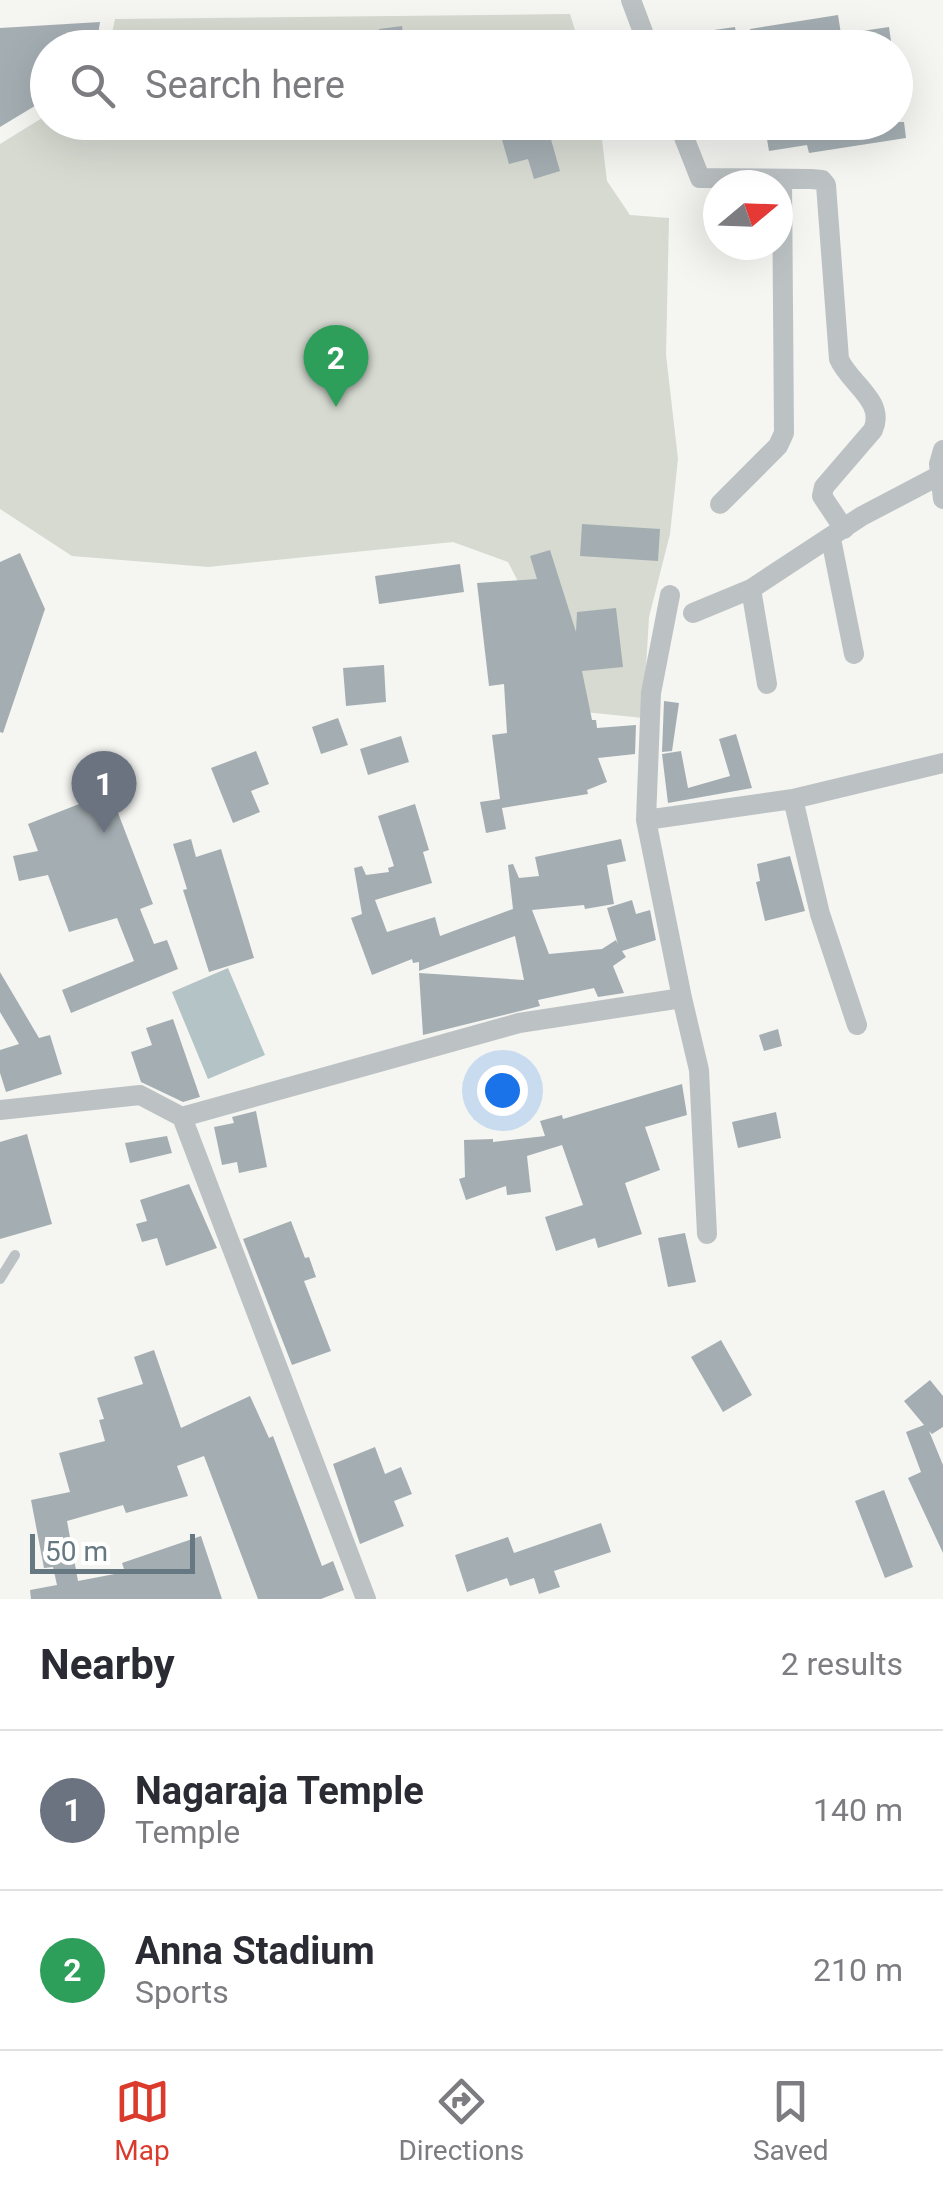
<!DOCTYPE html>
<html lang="en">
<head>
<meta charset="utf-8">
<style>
	:root { --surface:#fff; --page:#f7f7f7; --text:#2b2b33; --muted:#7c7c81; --line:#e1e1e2; --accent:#db3b2c }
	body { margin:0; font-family:Roboto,sans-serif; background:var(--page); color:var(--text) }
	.compass { position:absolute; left:703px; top:170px; width:90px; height:90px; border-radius:50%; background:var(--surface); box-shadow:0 10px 40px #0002; rotate:71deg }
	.scale { position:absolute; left:30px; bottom:25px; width:165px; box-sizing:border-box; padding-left:10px; border:5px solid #667982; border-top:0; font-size:28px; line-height:35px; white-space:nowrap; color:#667982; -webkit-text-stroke:8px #fff; paint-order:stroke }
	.you { position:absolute; left:502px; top:1090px; width:35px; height:35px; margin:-25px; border:8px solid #fff; border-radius:50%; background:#1a73e8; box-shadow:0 0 0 15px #1a73e833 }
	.badge { display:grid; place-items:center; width:65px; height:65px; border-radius:50%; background:var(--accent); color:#fff; font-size:32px; font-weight:700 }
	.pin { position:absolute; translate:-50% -82px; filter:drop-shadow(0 2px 5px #0008) }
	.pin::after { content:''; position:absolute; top:52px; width:35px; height:30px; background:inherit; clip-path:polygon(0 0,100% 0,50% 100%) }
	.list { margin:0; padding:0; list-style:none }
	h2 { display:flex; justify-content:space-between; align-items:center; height:130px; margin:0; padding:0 40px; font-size:42px }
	h2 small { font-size:32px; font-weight:400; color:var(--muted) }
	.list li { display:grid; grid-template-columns:65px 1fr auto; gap:30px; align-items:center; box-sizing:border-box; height:160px; padding:0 40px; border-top:2px solid var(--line) }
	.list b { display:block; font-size:38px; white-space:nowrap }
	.list p { margin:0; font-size:32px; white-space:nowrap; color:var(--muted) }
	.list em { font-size:32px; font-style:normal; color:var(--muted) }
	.icon { flex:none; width:55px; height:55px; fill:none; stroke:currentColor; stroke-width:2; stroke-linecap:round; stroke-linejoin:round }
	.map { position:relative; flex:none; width:943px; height:1599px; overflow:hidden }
	.search { position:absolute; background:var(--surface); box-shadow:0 10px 40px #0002; left:30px; right:30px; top:30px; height:110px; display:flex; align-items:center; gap:25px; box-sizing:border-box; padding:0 35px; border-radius:55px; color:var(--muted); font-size:38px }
	.sheet { height:450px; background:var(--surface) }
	nav { display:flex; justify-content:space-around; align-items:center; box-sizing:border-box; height:140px; border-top:2px solid var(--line); background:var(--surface); font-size:28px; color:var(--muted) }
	nav a { display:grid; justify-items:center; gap:5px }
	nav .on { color:var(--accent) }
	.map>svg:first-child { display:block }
</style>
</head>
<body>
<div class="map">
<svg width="943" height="1599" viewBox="0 0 943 1599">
	<rect width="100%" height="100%" fill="#f5f5f2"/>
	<path fill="#d6dad1" d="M570 14 580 47 109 48 115 19Z
		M47 115 48 122 600 123 607 181 630 215 669 218 666 355 678 459 670 534 649 617 643 718 585 712 508 562 453 542 208 567 72 556 0 509V144Z"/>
	<path fill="#b4c3c5" d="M228 968 265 1055 208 1079 172 992Z"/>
	<path fill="#a4aeb2" d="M838 15 841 34 889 27 892 48H753L750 29Z
		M100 22 96 48H48V98L0 127V28Z
		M402 26 405 48H381L379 29Z
		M735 27 738 45 665 48 664 37Z
		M510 122H546L560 171 534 179 528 159 509 164 498 126Z
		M764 122H904L906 138 809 153 807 145 769 151Z
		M582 524 660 529 658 561 580 556Z
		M550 550 576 632 577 612 616 608 623 667 582 671 592 720H596L597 728 636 725 635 754 598 758 607 782 587 790 588 794 502 808 506 829 486 833 480 802 500 799 492 735 507 733 504 684 489 686 477 583 537 579 530 556Z
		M20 553 45 609 3 733 0 732V562Z
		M460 564 464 592 379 604 375 576Z
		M384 665 386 702 346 706 343 668Z
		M664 701 679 703 672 751 662 752Z
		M338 718 348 745 321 754 312 727Z
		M736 734 752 788 668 803 662 754 681 751 688 788 730 776 719 739Z
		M401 736 409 762 368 775 360 749Z
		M256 751 269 784 251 791 260 812 233 823 211 768Z
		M110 792 153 904 140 909 154 944 167 940 178 969 71 1013 62 990 134 961 117 918 69 932 48 875 19 881 13 856 38 851 28 824Z
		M415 804 429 850 423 852 432 883 375 900 387 932 435 917 440 936 513 909 508 865 513 864 519 878 539 876 535 857 621 839 626 861 607 865 614 904 585 909 584 905 532 910 549 954 602 949 616 940 618 944 607 908 632 900 636 914 650 910 656 940 622 951 626 957 613 966 624 993 598 997 594 988 538 1000 540 1006 423 1035 419 973 524 980 515 936 419 971V962L413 963 412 959 372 975 351 918 362 914 354 868 362 866 366 875 389 872 388 868 394 866 378 816Z
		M191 839 196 857 221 849 254 958 209 972 183 890 187 889 173 844Z
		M790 856 805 911 765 921 756 882 760 881 757 864Z
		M0 972 39 1038 50 1035 62 1074 6 1092 0 1073V1050L19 1044 0 1012Z
		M173 1019 200 1097 183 1102 141 1082 131 1052 152 1045 146 1028Z
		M778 1029 782 1046 764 1051 759 1035Z
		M682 1084 687 1115 645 1127 660 1170 625 1183 642 1234 598 1248 595 1238 556 1251 545 1217 583 1205 562 1145 527 1156 531 1192 507 1195 506 1186 466 1200 459 1179 465 1177 464 1140 493 1139V1142L545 1136 540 1121 562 1115 563 1119Z
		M256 1111 267 1167 239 1173 237 1162 222 1165 214 1127 234 1123 232 1117Z
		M776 1112 781 1138 738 1148 732 1122Z
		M27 1134 52 1224 0 1239V1142Z
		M167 1136 172 1153 130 1163 125 1143Z
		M189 1184 217 1248 166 1266 157 1238 142 1242 136 1224 147 1221 140 1200Z
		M291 1221 305 1258 309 1257 316 1277 304 1281 331 1351 292 1365 243 1239Z
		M685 1233 696 1282 668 1287 658 1238Z
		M721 1340 752 1395 723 1412 691 1357Z
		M154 1350 181 1428 250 1396 269 1438 273 1436 322 1566 333 1561 344 1590 321 1599H258L204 1456 177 1466 188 1496 126 1513 123 1505 67 1521 78 1581 125 1572 122 1563 201 1536 222 1599H31L30 1590 57 1585 53 1567 44 1568 31 1500 70 1492 59 1453 105 1441 99 1420 104 1419 97 1398 143 1384 134 1357Z
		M930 1380 943 1396V1427L932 1434 929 1431 943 1465V1553L908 1478 921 1472 906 1432 924 1425 904 1401Z
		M375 1447 385 1474 401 1467 412 1494 394 1501 404 1526 360 1544 333 1464Z
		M884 1490 913 1567 885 1578 855 1501Z
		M601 1523 611 1552 554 1571 560 1587 539 1594 534 1578 510 1586 507 1578 467 1592 455 1555 508 1537 514 1553Z"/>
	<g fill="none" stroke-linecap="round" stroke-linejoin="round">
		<path stroke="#bcc2c4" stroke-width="10" d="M0 1279 15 1255"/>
		<path stroke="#bcc2c4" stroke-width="20" d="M631 0 649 48
			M678 122 700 178 811 179 822 180 826 185 839 359C849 383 886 401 873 430L824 487 822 496 844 529
			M943 450 939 464 943 499
			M720 504 778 446 784 433 782 179
			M831 539 854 654
			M751 589 767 684
			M693 613 751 589 862 516 940 475
			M793 799 820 914 857 1025
			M646 820 793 799 943 763
			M682 998 699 1070 707 1234
			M0 1110 140 1095 182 1117 366 1599
			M182 1117 519 1023 682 998 646 820 651 693 670 595"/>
	</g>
</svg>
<svg class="compass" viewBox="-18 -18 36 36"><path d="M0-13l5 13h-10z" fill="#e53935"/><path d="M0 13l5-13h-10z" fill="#7c7c81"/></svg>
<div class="scale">50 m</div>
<div class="you"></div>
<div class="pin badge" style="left:104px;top:833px;background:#6b7280">1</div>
<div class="pin badge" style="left:336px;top:407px;background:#2e9e5b">2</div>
<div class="search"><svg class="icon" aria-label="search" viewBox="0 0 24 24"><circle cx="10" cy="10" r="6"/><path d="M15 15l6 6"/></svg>Search here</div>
</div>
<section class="sheet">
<h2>Nearby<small>2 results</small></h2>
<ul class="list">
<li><span class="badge" style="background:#6b7280">1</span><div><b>Nagaraja Temple</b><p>Temple</p></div><em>140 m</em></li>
<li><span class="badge" style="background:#2e9e5b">2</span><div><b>Anna Stadium</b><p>Sports</p></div><em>210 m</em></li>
</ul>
</section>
<nav>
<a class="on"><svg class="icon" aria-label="map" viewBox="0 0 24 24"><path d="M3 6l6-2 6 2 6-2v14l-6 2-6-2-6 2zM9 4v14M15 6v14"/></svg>Map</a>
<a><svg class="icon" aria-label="directions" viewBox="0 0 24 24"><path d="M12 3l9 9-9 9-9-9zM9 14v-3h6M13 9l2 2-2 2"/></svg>Directions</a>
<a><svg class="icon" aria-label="saved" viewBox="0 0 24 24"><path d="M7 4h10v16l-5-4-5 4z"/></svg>Saved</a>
</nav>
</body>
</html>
